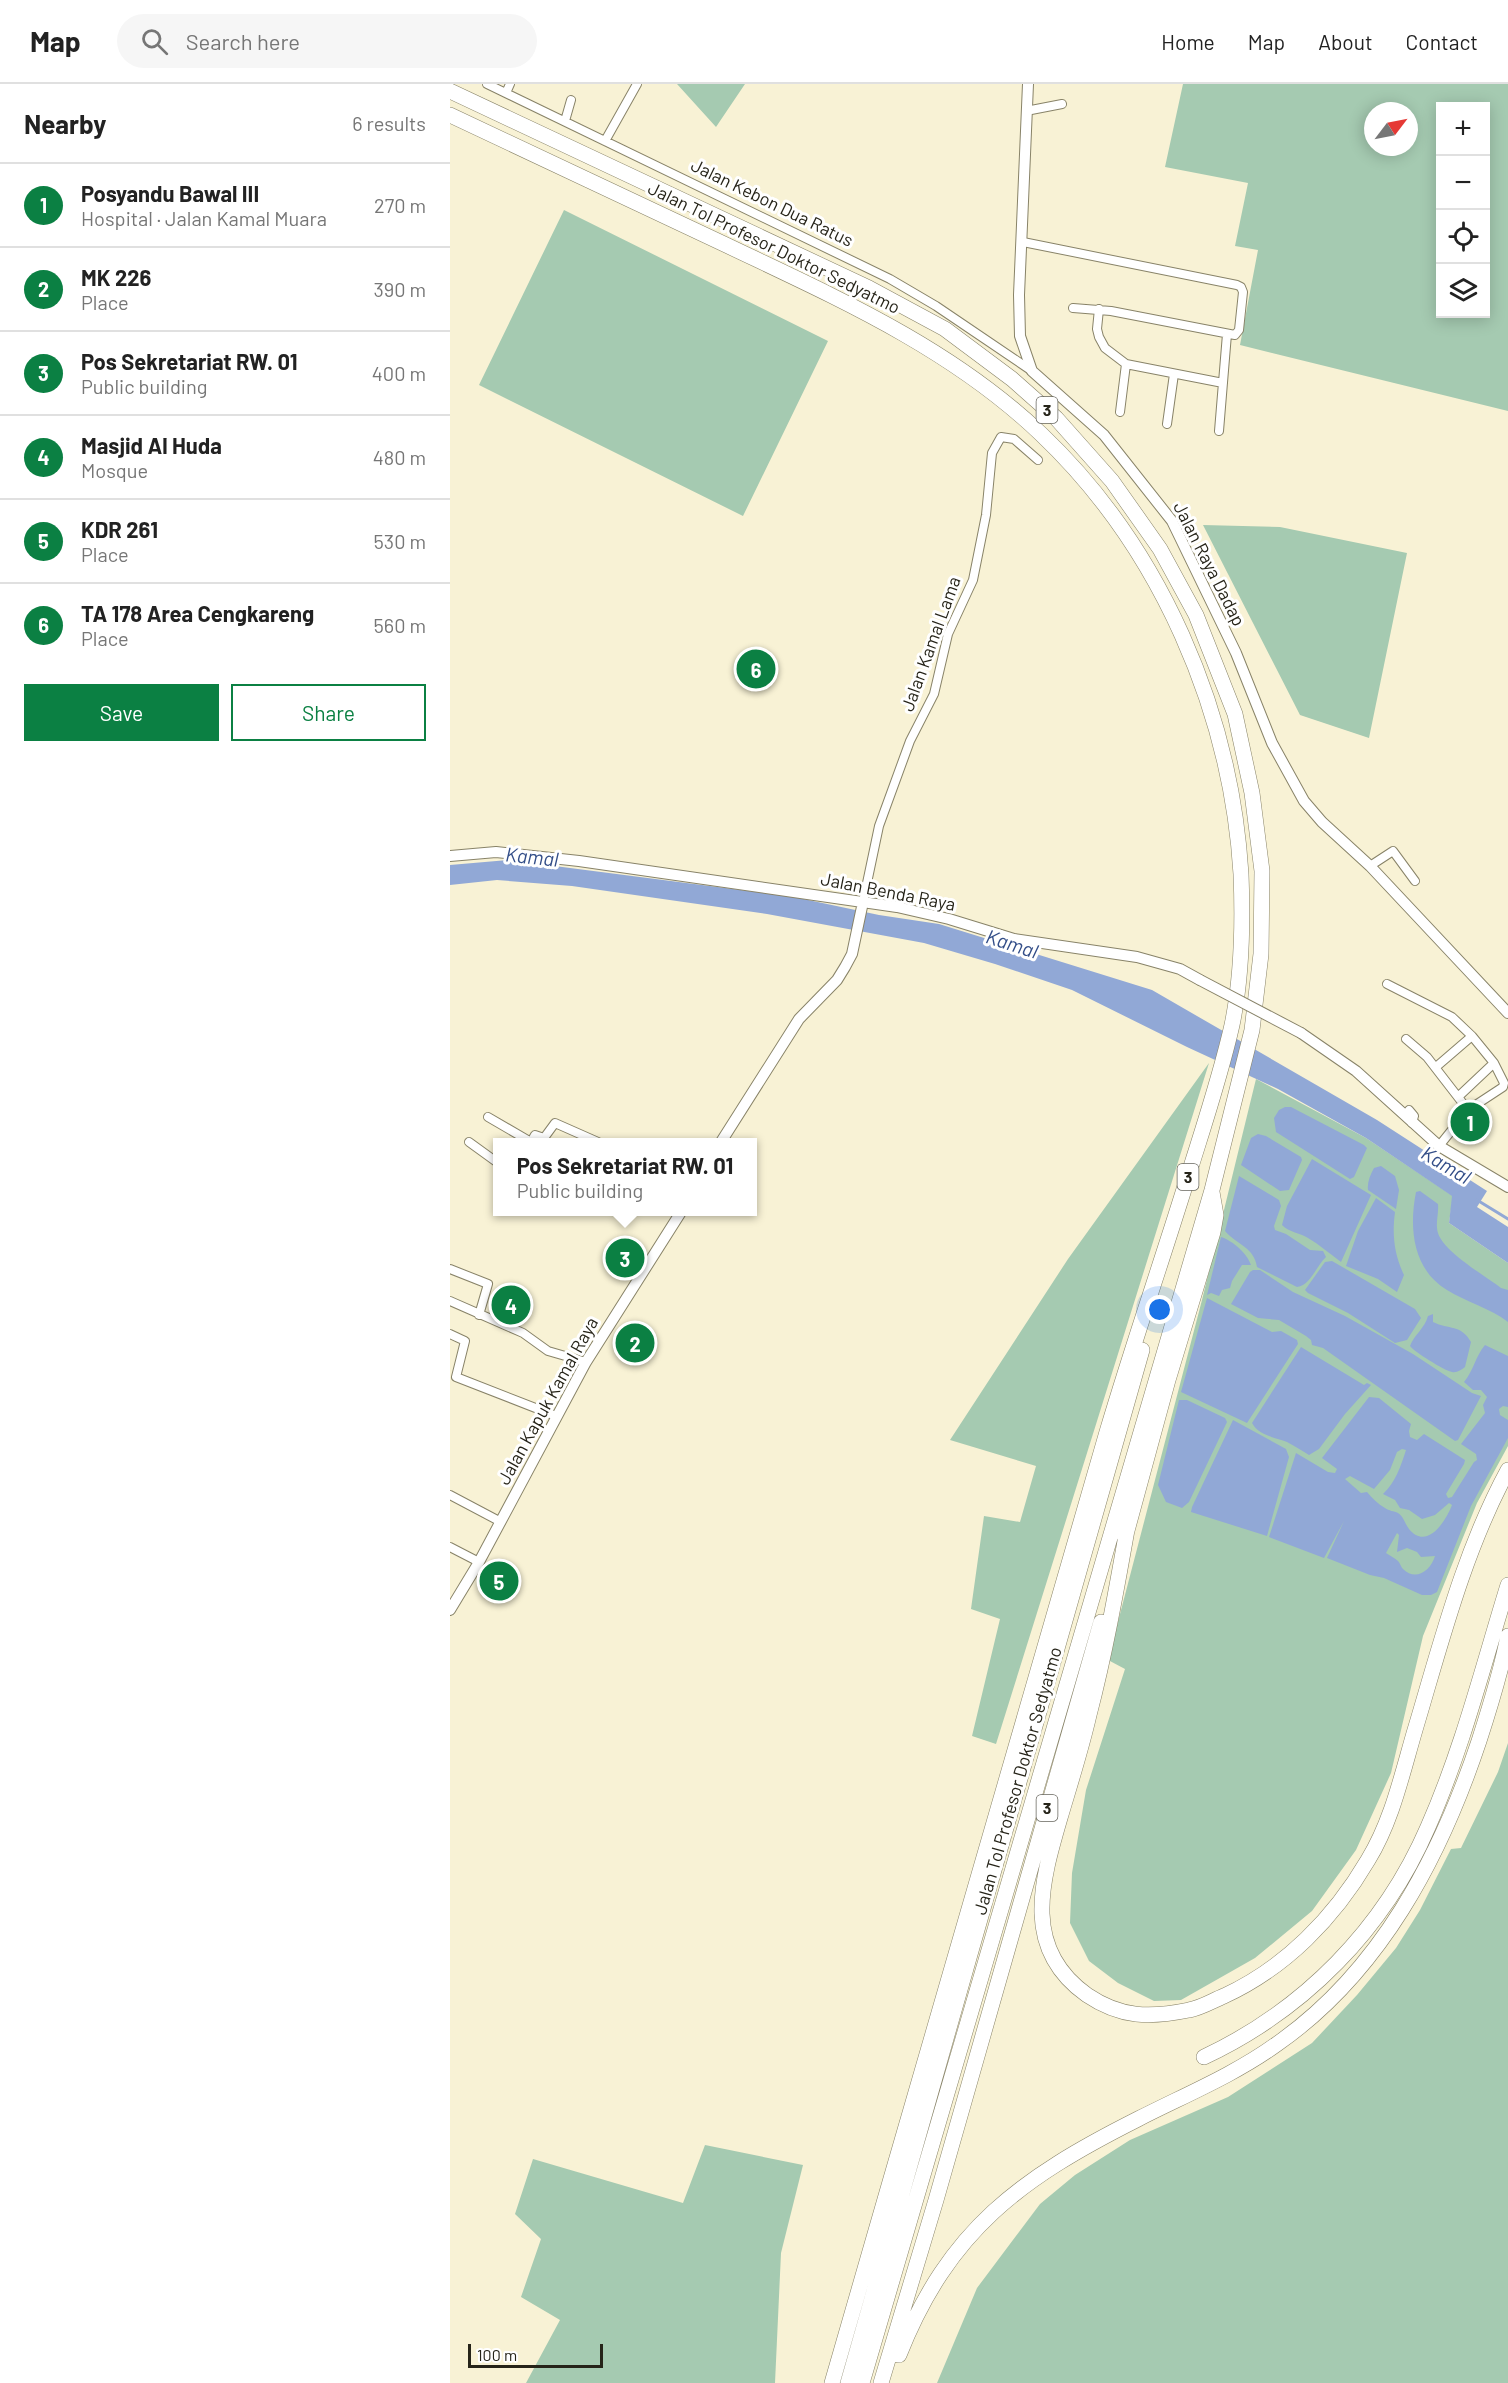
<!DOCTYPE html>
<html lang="en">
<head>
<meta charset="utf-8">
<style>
	:root { --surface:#fff; --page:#f6f6f6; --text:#222; --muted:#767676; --line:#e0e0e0; --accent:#0b8043 }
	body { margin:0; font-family:Barlow,sans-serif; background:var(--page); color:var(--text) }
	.controls { position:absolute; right:18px; top:18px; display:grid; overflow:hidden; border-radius:0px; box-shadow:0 3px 15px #0003 }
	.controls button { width:54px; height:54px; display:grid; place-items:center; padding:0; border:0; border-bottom:2px solid var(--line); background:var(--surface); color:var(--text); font:30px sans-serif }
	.compass { position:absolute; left:914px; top:18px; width:54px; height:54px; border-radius:50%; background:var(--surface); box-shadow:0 3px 15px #0003; rotate:58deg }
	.scale { position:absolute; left:18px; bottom:15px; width:135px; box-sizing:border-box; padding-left:6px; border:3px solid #262419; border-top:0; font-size:16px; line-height:21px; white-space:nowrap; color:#262419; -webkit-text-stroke:4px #fff; paint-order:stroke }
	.you { position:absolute; left:710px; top:1226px; width:21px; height:21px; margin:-15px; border:4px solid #fff; border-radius:50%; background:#1a73e8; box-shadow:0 0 0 9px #1a73e833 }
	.badge { display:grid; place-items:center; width:39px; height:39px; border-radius:50%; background:var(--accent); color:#fff; font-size:20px; font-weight:700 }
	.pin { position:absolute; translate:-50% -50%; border:3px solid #fff; box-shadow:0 2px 6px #0006 }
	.popup { position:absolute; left:43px; top:1054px; width:264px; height:78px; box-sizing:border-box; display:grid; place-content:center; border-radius:0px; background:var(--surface); filter:drop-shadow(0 2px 4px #0005); font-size:20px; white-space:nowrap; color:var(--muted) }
	.popup b { font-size:22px; color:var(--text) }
	.popup::after { content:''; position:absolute; left:50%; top:100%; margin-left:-12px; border:12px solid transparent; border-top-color:var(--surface) }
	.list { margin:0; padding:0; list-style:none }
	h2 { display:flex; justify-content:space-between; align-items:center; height:78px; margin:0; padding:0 24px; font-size:26px }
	h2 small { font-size:20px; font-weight:400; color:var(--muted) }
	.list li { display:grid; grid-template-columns:39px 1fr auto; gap:18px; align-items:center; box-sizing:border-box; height:84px; padding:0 24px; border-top:2px solid var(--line) }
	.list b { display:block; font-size:22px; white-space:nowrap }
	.list p { margin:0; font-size:20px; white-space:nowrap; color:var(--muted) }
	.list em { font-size:20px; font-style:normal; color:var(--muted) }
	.actions { display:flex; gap:12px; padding:18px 24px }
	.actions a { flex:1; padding:14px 0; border:2px solid var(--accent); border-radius:0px; text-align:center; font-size:21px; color:var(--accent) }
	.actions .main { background:var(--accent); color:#fff }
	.icon { flex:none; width:33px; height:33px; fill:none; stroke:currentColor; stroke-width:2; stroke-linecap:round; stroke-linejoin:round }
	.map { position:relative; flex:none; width:1058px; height:2299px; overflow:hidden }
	header { display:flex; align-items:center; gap:36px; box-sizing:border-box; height:84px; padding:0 30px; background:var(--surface); border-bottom:2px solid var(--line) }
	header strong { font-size:28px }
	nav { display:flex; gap:33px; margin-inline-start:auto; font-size:21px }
	.search { width:420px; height:54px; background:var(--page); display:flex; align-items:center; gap:15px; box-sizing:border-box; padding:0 21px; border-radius:33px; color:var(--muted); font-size:22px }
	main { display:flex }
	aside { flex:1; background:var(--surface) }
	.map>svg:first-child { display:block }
</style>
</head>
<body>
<header>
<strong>Map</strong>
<div class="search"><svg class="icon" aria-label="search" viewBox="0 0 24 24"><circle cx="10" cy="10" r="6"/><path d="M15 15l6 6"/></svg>Search here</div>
<nav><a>Home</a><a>Map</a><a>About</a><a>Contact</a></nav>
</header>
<main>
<aside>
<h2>Nearby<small>6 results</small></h2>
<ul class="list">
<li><span class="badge">1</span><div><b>Posyandu Bawal III</b><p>Hospital · Jalan Kamal Muara</p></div><em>270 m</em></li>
<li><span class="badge">2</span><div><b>MK 226</b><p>Place</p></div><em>390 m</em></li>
<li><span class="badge">3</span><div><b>Pos Sekretariat RW. 01</b><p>Public building</p></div><em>400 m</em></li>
<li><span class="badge">4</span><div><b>Masjid Al Huda</b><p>Mosque</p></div><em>480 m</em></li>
<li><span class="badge">5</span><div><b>KDR 261</b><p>Place</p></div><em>530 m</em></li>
<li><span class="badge">6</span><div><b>TA 178 Area Cengkareng</b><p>Place</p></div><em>560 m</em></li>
</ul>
<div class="actions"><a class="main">Save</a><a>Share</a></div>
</aside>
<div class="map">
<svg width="1058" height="2299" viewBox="0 0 1058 2299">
	<rect width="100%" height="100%" fill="#f8f2d5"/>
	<path fill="#a5cab1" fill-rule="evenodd" d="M227 0H295L266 43Z
		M733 0H1058V327L790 261 808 166 785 162 798 99 715 83ZM990 22H1036V230H990ZM923 27H959V63H923Z
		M114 126 378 257 293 432 29 301Z
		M753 441 830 443 957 469 919 654 850 631Z
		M759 979 546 1660 522 1652 550 1535 521 1525 534 1432 570 1438 586 1382 500 1356 618 1175Z
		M806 995 916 1054 1003 1112 999 1139 1058 1179V1362L1027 1419 973 1552 941 1689 906 1766 862 1827 805 1874 731 1916 704 1917 668 1899 639 1877 620 1839 622 1789 636 1706 675 1585 658 1576 752 1216Z
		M1058 1659V2299H487L527 2204 590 2120 625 2091 680 2056 778 2013 862 1959 907 1911 946 1864 970 1826 1001 1765 1011 1764 1048 1688Z
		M255 2061 353 2081 331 2169 325 2299H76L110 2236 71 2213 91 2155 65 2130 83 2075 233 2119Z"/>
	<path fill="#91a8d6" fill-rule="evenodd" d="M58 776 344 813 429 831 489 840 702 906 927 1036 1037 1107 1027 1123 1058 1143V1179L999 1139 1002 1112 916 1054 828 1005 737 963 622 906 545 880 474 859 317 830 122 802 47 796 0 801V781Z
		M835 1023H841L914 1061 917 1064 904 1093 900 1095 826 1048 824 1034 829 1026Z
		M808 1050 816 1052 851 1073 852 1076 839 1106 830 1107 791 1081 801 1054Z
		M862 1075 921 1111 891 1178C880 1170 870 1161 858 1154 850 1149 838 1148 832 1141L837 1122Z
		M931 1082 945 1092 949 1106 946 1125 918 1106C917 1099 920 1091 924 1084Z
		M789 1092 829 1116 831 1122 824 1142 825 1146 836 1150 860 1166 873 1167 876 1173C866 1182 861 1201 847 1203L807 1183C804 1163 787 1161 775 1147Z
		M970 1107 988 1120C989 1130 985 1139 988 1149 994 1168 1034 1191 1051 1204L1058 1206V1238C1040 1224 1016 1218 997 1206 962 1185 959 1143 966 1108Z
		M926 1114 945 1128C942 1151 944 1170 954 1191L947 1208 928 1195 896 1182 908 1147Z
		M771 1153C783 1157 797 1169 801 1181H792L782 1197 780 1204 772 1206 769 1212 761 1209 757 1211Z
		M882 1177 965 1225 971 1234 957 1256 945 1259 898 1229 858 1209 855 1206 875 1178Z
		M803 1186H810L843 1208 895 1232 963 1270 1022 1309 1031 1312 1008 1356 1005 1357 873 1264 862 1261 861 1256 856 1252 829 1236 808 1234 781 1220 800 1188Z
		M757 1214 822 1248 831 1247 847 1256 848 1260 797 1339 731 1308Z
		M983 1230V1238C999 1246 1011 1240 1021 1258L1015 1283C1011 1286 1007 1289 1002 1288 995 1287 963 1267 960 1262 964 1251 975 1244 978 1232Z
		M1035 1261 1058 1272V1323L1053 1322 1049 1325 1050 1331 1058 1336V1354L1021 1422 987 1508 981 1511H972L934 1494 920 1491 877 1474 894 1437 874 1474 819 1453 846 1369 878 1388 885 1389 887 1385 872 1374 919 1313 929 1314 961 1340 959 1347 960 1353 967 1356 974 1350 1015 1376 1014 1380 996 1410 998 1414 1002 1413 1024 1378 1027 1376 1026 1370 1011 1360 1035 1329 1033 1321 1037 1313 1031 1306H1023L1014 1298C1024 1286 1025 1273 1035 1261ZM952 1365 956 1366C951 1382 945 1399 933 1410L945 1416 950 1424 959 1426 972 1435 985 1431 999 1419 1002 1421C996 1437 977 1467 959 1445 955 1440 954 1433 948 1429 944 1427 939 1427 935 1424 928 1420 922 1414 917 1408L911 1409 895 1395 900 1392 924 1405 940 1386 947 1368ZM947 1449 949 1451 947 1468 957 1464 967 1468 971 1473 985 1472C981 1486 966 1498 953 1485 951 1483 950 1479 948 1477 945 1474 940 1472 936 1469Z
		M851 1263 914 1301 917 1299 921 1301 895 1330 869 1365 859 1371C852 1367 845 1362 837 1358 825 1353 809 1352 802 1339Z
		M729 1316H737L775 1334 777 1338 739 1418 732 1424 716 1418 708 1401Z
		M783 1336 836 1365 839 1373 817 1452 741 1428 742 1423Z"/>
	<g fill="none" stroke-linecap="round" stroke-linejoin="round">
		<path stroke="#91a8d6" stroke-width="3" d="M1027 1116 1058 1135"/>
		<g stroke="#888368" stroke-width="10">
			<path id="minor" d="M37 0 440 195 486 222 582 287
				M56 9 60 0
				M576 27 612 20
				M115 37 121 16
				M155 57 187 0
				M573 158 787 201 791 203 793 208 789 246 785 251 661 227 623 224
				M649 225 647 245 649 253 655 264 676 280 773 299
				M670 328 676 280
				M717 340 724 290
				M769 347 777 250
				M920 782 943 767 965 797
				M413 818 429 742 460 657 484 610 498 550 523 496 536 431 542 369 551 353 564 355 588 376
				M937 900 1002 933 1022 952 1044 979 1054 999 1053 1003 1018 1026
				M956 955 977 973 1018 1026 989 1062
				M986 983 1022 952
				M1009 1012 1044 979
				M959 1026 964 1032 962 1039
				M38 1033 81 1058 85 1051 94 1054 105 1039 148 1058
				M19 1058 48 1079
				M0 1185 38 1200 29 1231
				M0 1217 73 1249 98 1267 136 1278
				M0 1250 15 1257 6 1293 106 1332
				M0 1411 51 1438
				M0 1463 29 1478"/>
		</g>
		<g stroke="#888368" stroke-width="12">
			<path id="secondary" d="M578 0 569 211 570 252 582 287 654 351 722 437 786 569 822 659 854 717 872 738 920 782 1058 929
				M0 772 46 768 129 777 447 823 499 835 564 855 687 873 730 885 750 896
				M851 949 906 987 989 1062 1058 1103
				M271 1058 349 935 387 896 395 883 402 870 413 818
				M0 1526 29 1478 136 1278 231 1128"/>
		</g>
		<g stroke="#888368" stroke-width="16">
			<path id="motorway" d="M0 7 419 204 495 245 562 295 606 334 662 397 710 465 746 531 785 630 802 709 812 787 811 870 802 946 762 1106 412 2299
				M0 31C91 74 183 117 274 160 385 213 500 263 591 350 710 463 781 626 791 790 793 839 792 893 782 941 771 990 755 1038 740 1086 713 1174 683 1260 657 1348 563 1664 474 1982 382 2299
				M677 1446C666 1508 655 1570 639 1631 631 1666 620 1700 610 1734 591 1799 572 1865 637 1911 671 1934 700 1934 739 1926 751 1924 762 1917 774 1912 835 1884 884 1834 918 1776 942 1737 952 1690 965 1646 991 1559 1014 1467 1058 1386
				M675 1454 718 1296 763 1148 766 1131 762 1108
				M754 1973C854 1926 934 1845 978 1743 1012 1666 1033 1582 1058 1501
				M449 2271C499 2145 571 2094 688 2035 735 2011 784 1991 827 1960 930 1888 990 1774 1029 1657 1040 1623 1051 1588 1058 1552
				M398 2299 692 1266
				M431 2299 486 2116 651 1538"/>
		</g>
		<use href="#minor" stroke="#fff" stroke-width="8"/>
		<use href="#secondary" stroke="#fff" stroke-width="10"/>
		<use href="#motorway" stroke="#fff" stroke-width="15"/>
		<g stroke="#888368" stroke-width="12" stroke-linecap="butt">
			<path id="secondary-bridge" d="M750 896 851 949"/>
		</g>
		<use href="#secondary-bridge" stroke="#fff" stroke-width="10"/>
	</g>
	<g text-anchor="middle" stroke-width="6" stroke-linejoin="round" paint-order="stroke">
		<g fill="#fff" stroke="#67665e" stroke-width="1.5">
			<rect x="586.5" y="313" width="21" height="26" rx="4.5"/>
			<rect x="727.5" y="1080" width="21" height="26" rx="4.5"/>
			<rect x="586.5" y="1711" width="21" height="26" rx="4.5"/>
		</g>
		<g font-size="16" font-weight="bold" fill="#262419">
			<text x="597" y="332">3</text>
			<text x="738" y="1099">3</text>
			<text x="597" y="1730">3</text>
		</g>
		<g font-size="18" fill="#262419" stroke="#fff">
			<text transform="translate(322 119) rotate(26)" y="6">Jalan Kebon Dua Ratus</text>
			<text transform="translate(324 164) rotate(26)" y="6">Jalan Tol Profesor Doktor Sedyatmo</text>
			<text transform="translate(759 480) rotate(63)" y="6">Jalan Raya Dadap</text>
			<text transform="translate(481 560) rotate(-70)" y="6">Jalan Kamal Lama</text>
			<text transform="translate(438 808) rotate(11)" y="6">Jalan Benda Raya</text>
			<text transform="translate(98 1317) rotate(-61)" y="6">Jalan Kapuk Kamal Raya</text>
			<text transform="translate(568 1697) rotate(-74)" y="6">Jalan Tol Profesor Doktor Sedyatmo</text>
		</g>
		<g font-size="20" font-style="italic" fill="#334e88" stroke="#fff">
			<text transform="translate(82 773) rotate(6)" y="7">Kamal</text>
			<text transform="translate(562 860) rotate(18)" y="7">Kamal</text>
			<text transform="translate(996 1081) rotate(31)" y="7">Kamal</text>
		</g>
	</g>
</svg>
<div class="controls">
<button>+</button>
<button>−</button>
<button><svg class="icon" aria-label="locate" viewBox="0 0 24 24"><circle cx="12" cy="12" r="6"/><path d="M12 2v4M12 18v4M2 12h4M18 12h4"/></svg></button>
<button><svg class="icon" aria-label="layers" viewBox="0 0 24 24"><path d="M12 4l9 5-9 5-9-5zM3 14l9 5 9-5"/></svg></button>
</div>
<svg class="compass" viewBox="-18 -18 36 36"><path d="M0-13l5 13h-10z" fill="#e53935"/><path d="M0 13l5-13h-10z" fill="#767676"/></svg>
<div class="scale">100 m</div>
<div class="you"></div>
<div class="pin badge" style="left:1020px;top:1038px">1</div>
<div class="pin badge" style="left:185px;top:1259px">2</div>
<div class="pin badge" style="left:175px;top:1174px">3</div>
<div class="popup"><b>Pos Sekretariat RW. 01</b>Public building</div>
<div class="pin badge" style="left:61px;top:1221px">4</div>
<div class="pin badge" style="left:49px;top:1497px">5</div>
<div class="pin badge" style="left:306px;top:585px">6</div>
</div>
</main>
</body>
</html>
